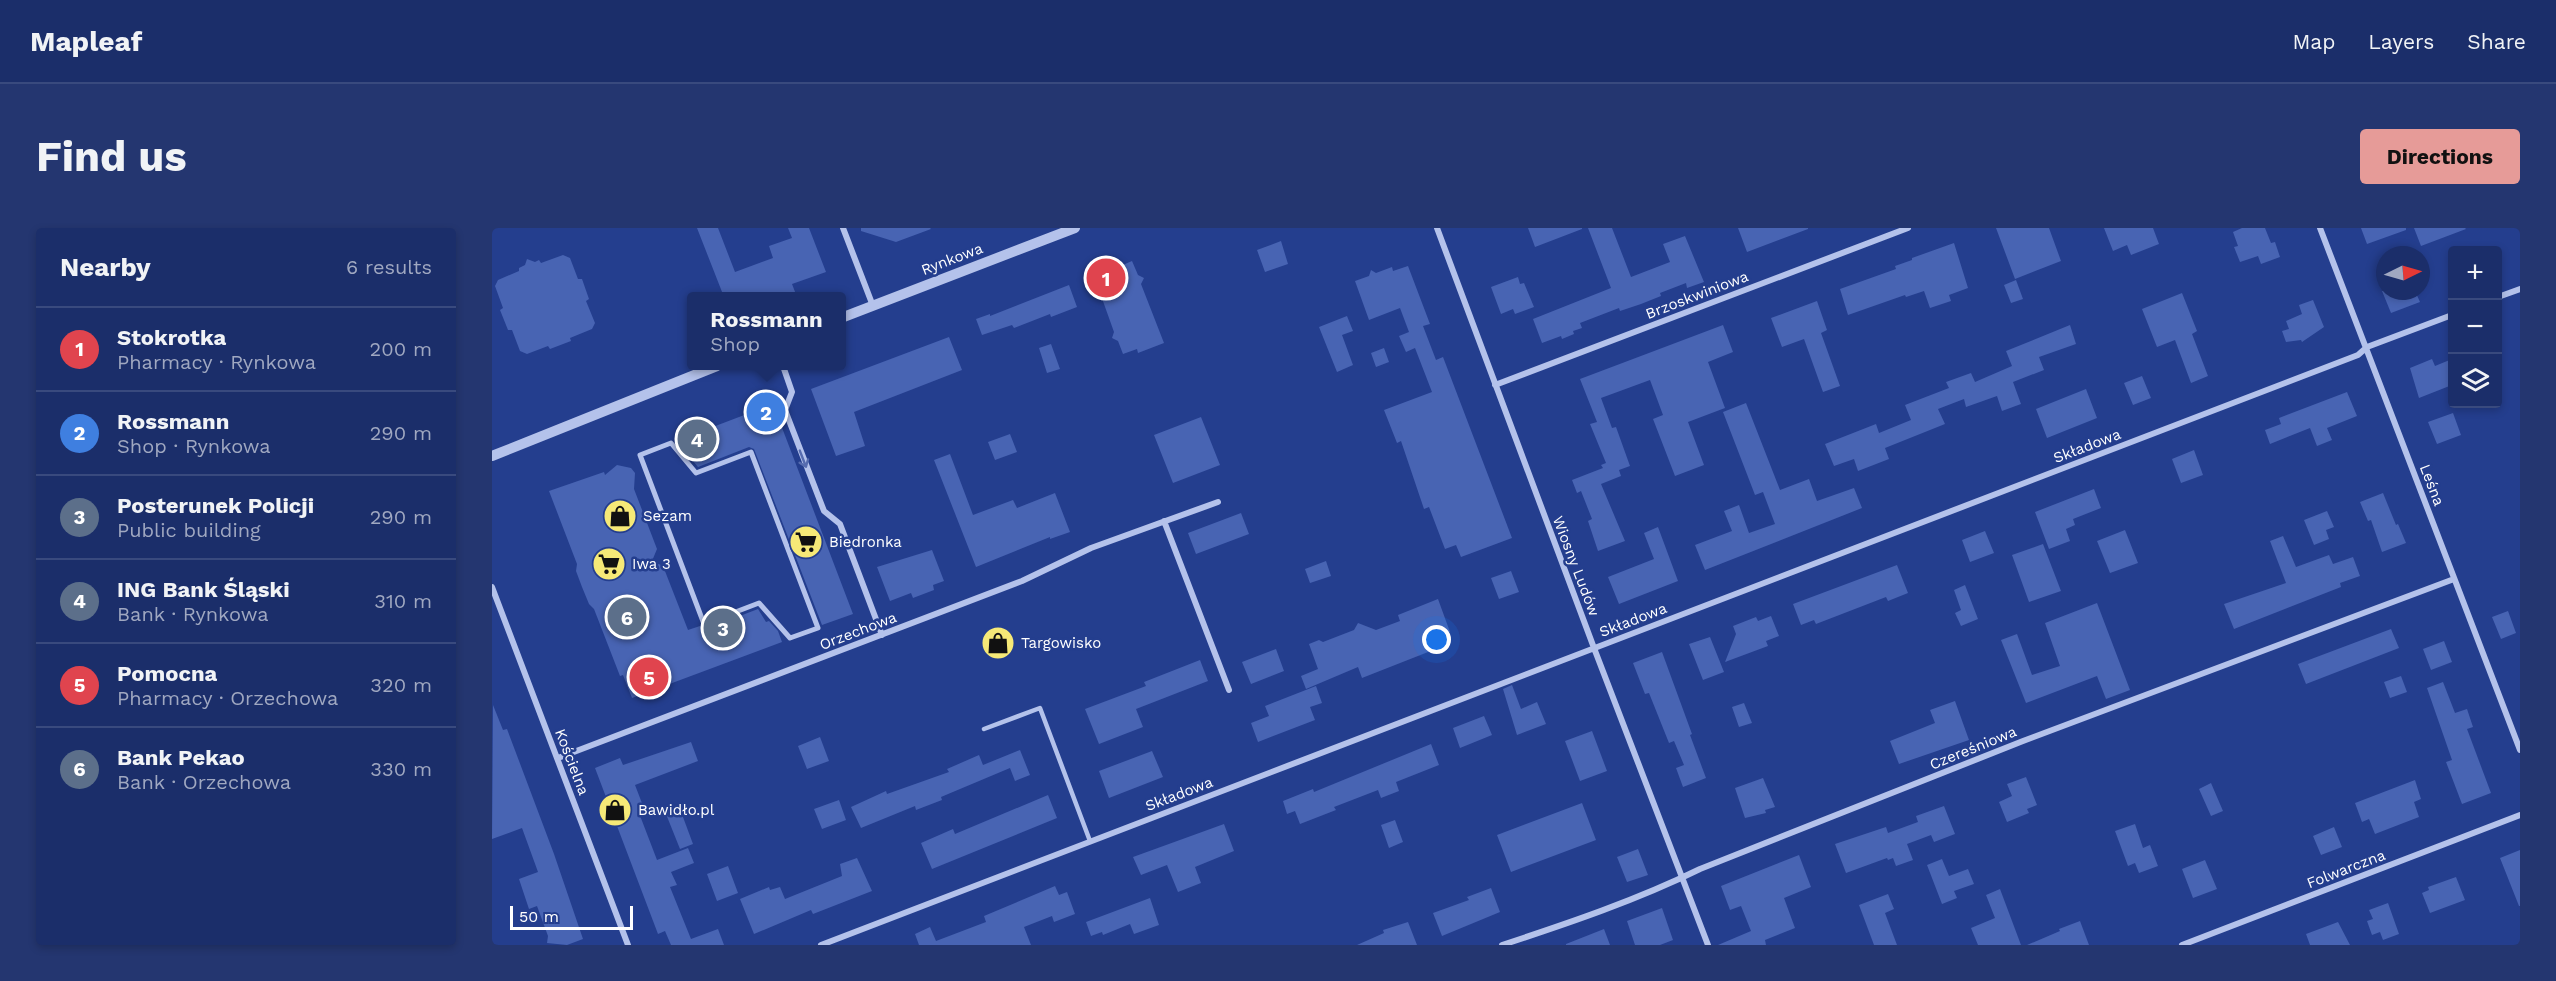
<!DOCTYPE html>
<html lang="en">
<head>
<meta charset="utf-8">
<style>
	:root { --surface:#1b2e6a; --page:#243670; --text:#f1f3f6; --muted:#a0a8c1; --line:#394a7e; --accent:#e69b98 }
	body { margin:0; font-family:"Work Sans",sans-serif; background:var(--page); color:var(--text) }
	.controls { position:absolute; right:18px; top:18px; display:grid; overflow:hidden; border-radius:6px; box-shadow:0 3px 9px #0003 }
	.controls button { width:54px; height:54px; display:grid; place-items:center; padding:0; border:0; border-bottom:2px solid var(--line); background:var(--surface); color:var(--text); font:30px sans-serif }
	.compass { position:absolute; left:1884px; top:18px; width:54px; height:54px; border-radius:50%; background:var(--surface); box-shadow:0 3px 9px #0003; rotate:85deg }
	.scale { position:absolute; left:18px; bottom:15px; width:123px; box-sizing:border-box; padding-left:6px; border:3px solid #fff; border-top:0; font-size:16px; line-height:21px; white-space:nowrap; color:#fff; -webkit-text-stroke:4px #243e8e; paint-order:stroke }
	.you { position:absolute; left:945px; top:412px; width:21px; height:21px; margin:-15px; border:4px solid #fff; border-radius:50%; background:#1a73e8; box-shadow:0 0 0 9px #1a73e833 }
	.badge { display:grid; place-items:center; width:39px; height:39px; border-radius:50%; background:var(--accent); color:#fff; font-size:20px; font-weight:700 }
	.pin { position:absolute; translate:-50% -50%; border:3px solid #fff; box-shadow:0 2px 6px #0006 }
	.popup { position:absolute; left:195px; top:64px; width:159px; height:78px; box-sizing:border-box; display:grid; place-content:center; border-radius:6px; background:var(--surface); filter:drop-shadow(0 2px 4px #0005); font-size:20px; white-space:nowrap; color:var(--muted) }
	.popup b { font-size:22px; color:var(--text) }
	.popup::after { content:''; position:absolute; left:50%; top:100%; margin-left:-12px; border:12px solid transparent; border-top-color:var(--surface) }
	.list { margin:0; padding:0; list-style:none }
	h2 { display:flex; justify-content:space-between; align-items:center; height:78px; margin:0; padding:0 24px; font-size:26px }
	h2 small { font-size:20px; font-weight:400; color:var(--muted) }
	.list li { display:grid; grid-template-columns:39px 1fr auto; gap:18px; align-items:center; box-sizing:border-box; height:84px; padding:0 24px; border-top:2px solid var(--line) }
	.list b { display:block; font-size:22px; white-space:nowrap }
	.list p { margin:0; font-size:20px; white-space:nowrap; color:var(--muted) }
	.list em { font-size:20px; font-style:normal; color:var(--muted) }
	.icon { flex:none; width:33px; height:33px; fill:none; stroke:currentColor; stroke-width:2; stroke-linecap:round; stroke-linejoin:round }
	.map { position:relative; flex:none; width:2028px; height:717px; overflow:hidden; border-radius:6px }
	header { display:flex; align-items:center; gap:36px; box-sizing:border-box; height:84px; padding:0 30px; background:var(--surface); border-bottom:2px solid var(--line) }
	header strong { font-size:28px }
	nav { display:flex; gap:33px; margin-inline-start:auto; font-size:21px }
	.intro { display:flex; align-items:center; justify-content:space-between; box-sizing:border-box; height:144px; padding:0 36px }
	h1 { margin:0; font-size:42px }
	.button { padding:15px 27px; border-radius:6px; background:var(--accent); color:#111; font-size:21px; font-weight:700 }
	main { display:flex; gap:36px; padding:0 36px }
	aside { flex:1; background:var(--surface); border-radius:6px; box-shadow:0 3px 9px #0003 }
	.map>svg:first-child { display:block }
</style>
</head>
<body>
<header>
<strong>Mapleaf</strong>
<nav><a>Map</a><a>Layers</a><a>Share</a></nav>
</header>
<div class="intro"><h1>Find us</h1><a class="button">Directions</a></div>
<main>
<aside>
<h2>Nearby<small>6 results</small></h2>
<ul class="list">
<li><span class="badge" style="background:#e0444e">1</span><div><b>Stokrotka</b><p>Pharmacy · Rynkowa</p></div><em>200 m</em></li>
<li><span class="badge" style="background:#3f7fe0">2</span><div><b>Rossmann</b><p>Shop · Rynkowa</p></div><em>290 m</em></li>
<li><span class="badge" style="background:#5c6f8a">3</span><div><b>Posterunek Policji</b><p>Public building</p></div><em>290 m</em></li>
<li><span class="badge" style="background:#5c6f8a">4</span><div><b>ING Bank Śląski</b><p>Bank · Rynkowa</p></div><em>310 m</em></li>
<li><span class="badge" style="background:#e0444e">5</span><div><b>Pomocna</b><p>Pharmacy · Orzechowa</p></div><em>320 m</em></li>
<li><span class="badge" style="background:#5c6f8a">6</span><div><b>Bank Pekao</b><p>Bank · Orzechowa</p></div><em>330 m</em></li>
</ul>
</aside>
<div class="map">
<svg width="2028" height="717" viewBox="0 0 2028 717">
	<rect width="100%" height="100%" fill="#243e8e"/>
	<path fill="#4864b3" d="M205 0H226L243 44 281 30 277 18 300 10 296 0H317L334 44 300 56 305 69H232Z
		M369 0H438L439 1 404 14 369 3Z
		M1036 0H1090V1L1043 19Z
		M1096 0H1120L1139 49 1178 34 1171 16 1193 8 1212 54 1195 60 1194 55 1168 65 1169 68 1149 76 1128 83 1127 80 1088 95 1090 100 1081 103 1082 106 1070 111 1069 108 1050 115 1041 91 1119 60Z
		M1246 0H1316V1L1255 24Z
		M1504 0H1557L1569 33 1523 51Z
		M1612 0H1661L1667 16 1639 27 1635 17 1621 23Z
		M1750 0H1773L1779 15 1783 14 1788 29 1769 36 1766 28 1748 34 1742 19 1746 18 1741 4Z
		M1869 0H1914V2L1875 16Z
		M1922 0H1973L1974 1 1929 18Z
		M789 13 796 36 773 44 765 22Z
		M1462 15 1476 60 1457 67 1459 73 1438 80 1432 63 1414 69 1413 67 1356 87 1348 61 1404 41 1403 38 1420 32V30Z
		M71 27 78 30 86 51H90L97 71 94 73 103 95 100 101 78 110 79 113 58 121 56 118 35 126 28 123 20 102H16L8 82 11 80 3 58 6 52 27 43V40L33 37 35 31 43 34 47 32 49 35Z
		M640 33 646 47 652 50 649 56 672 115 646 125 645 121 631 126 626 113 620 110 622 104 607 62 610 61 606 50 627 42 626 39Z
		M916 38 938 96 931 98 944 132 951 129 1020 310 969 329 964 317 953 321 937 279 932 281 909 213 905 215 892 182 940 164 923 120 914 124 907 108 917 104 908 80 877 92 863 53 877 48 879 42 884 45 900 39 901 43Z
		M1026 49 1028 56 1032 55 1042 79 1023 86 1021 81 1009 86 999 59Z
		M1524 52 1531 71 1519 75 1512 57Z
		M577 57 585 79 559 89 558 86 522 100 520 97 490 107 484 91 498 86V88Z
		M1890 63H1923L1928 74 1899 85Z
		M1690 65 1705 103 1700 106 1716 148 1699 155 1683 112 1665 119 1650 81Z
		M1821 72 1832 99 1810 114 1809 112 1794 114 1790 103 1797 101 1794 93 1810 86 1807 77Z
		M1325 73 1335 102 1329 105 1348 158 1331 164 1312 111 1290 119 1279 90Z
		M855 88 861 103 850 107 861 137 845 144 827 99Z
		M1231 97 1241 124 1216 134 1233 180 1196 194 1212 237 1183 248 1161 191 1171 187 1158 152 1109 170 1120 200 1124 199 1138 238 1127 242 1129 248 1109 256 1133 313 1106 323 1096 293 1100 291 1089 263 1085 265 1080 252 1111 240 1109 237 1114 235 1098 196 1105 194 1088 151Z
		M1578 97 1584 116 1547 129 1552 142 1521 154 1529 176 1510 183 1505 168 1474 179 1472 171 1446 181 1453 196 1393 220 1397 231 1366 243 1362 231 1342 238 1333 216 1384 196 1387 205 1419 192 1413 177 1457 160 1454 154 1479 145 1483 154 1520 138 1514 123Z
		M457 109 470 142 362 184 373 218 344 228 319 161Z
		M559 116 568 141 555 145 547 120Z
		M892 120 897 134 884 139 879 125Z
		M1940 131 1943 138 1960 131V157L1927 170 1918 140Z
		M1650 148 1659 170 1641 177 1632 155Z
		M1594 161 1605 190 1555 210 1544 181Z
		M1855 164 1865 188 1835 200 1840 212 1825 218 1818 200 1778 216 1773 202 1789 196 1787 190Z
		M1254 175 1288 262 1317 251 1325 273 1362 260 1370 280 1213 342 1203 317 1240 303 1232 283 1247 277 1257 305 1283 296 1271 264 1263 267 1231 184Z
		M281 176 361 386 330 397 262 221 257 219 206 239 184 213Z
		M1961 185 1969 207 1945 216 1936 194Z
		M709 189 728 237 681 255 662 207Z
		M518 206 525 224 503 232 496 214Z
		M1702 222 1711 247 1689 255 1680 231Z
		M458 226 481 287 521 272 525 280 563 265 578 304 558 311V309L484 339 442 232Z
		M125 237 139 240 143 245 142 261 165 321 160 333 171 338 196 402 208 398 214 401 266 381 274 394 277 393 286 403 290 414 140 470 131 447 128 448 102 381 97 376 90 359 84 343 85 336 57 263 112 244 113 247Z
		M1602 261 1609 280 1581 291 1583 297 1574 301 1578 313 1557 321 1543 284Z
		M1891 265 1904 297 1906 296 1914 315 1890 324 1879 292 1876 293 1868 274Z
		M1835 283 1842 299 1834 302 1837 311 1822 317 1812 292Z
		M749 285 757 306 704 326 696 305Z
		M1166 299 1186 353 1127 376 1116 349 1162 331 1152 305Z
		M1633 302 1646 335 1618 345 1605 313Z
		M1493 303 1502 325 1478 334 1470 312Z
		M1791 308 1804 339 1837 327 1841 336 1861 329 1868 348 1848 355 1849 359 1742 401 1732 376 1794 355 1778 313Z
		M1551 316 1569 363 1537 374 1520 327Z
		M440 322 452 353 441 357 442 362 421 370 419 365 398 373 385 339Z
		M834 333 839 348 818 355 813 341Z
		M1405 337 1416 365 1396 373 1394 369 1324 396 1322 392 1309 397 1301 376Z
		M1019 343 1027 364 1007 371 999 350Z
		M1473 357 1486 391 1469 398 1463 385 1469 382 1462 362Z
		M946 371 958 404 956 405 959 415 870 450 866 439 814 461 809 448 826 441 817 416 827 412 831 414 862 402 866 395 884 402 908 393 906 387Z
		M1605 375 1638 462 1614 471 1605 448 1534 475 1509 412 1525 406 1540 447 1568 438 1553 395Z
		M2016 383 2024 405 2009 411 2000 389Z
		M1279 388 1287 408 1274 413 1276 418 1233 434 1244 406 1241 398 1264 389 1266 393Z
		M1899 401 1907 420 1814 456 1806 436Z
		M1218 409 1232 444 1211 452 1197 416Z
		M1952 413 1960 434 1939 442 1931 421Z
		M784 421 792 443 759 456 750 434Z
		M1170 424 1200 506 1198 507 1214 550 1191 559 1184 540 1192 537 1182 513 1177 515 1157 465 1153 466 1141 435Z
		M708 432 716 453 644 481 651 499 607 516 593 481 654 458 652 454Z
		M1909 448 1915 464 1898 470 1892 454Z
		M1951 454 1963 485 1975 481 1981 499 1975 501 1999 565 1970 576 1954 534 1960 532 1935 460Z
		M1020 457 1029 481 1045 474 1054 496 1025 507 1011 461Z
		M824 458 830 475 818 479 823 492 766 514 759 495 777 488 773 478Z
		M1463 473 1477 512 1407 536 1398 513 1443 495 1438 482Z
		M1252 475 1260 495 1247 499 1240 479Z
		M1 477 11 502 15 501 62 626 91 711 75 717 55 715 56 708 45 678 37 681 27 651 46 644 30 600 0 611Z
		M992 488 1000 507 968 520 961 500Z
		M1100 503 1115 543 1088 553 1073 513Z
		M328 509 337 533 315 541 306 518Z
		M199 514 206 533 143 557 153 583 147 585 165 632 196 620 202 635 179 644 185 657 178 659 199 711 226 701 232 717H179L173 703 166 706 103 540 128 530 131 537Z
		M939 516 947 537 904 554 907 563 889 570 886 562 842 579 844 582 808 596 803 583 795 586 791 573 821 561 822 564Z
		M528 522 538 547 523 553 518 540 449 569 450 572 424 582 423 578 369 600 359 579 394 563 395 566 457 544 455 541 487 527 491 537Z
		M660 523 671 549 617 570 607 543Z
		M1534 549 1545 577 1535 581 1537 585 1515 594 1507 574 1520 568 1515 556Z
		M1271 550 1283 579 1273 582 1274 585 1253 590 1243 560Z
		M1923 552 1929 571 1922 574 1927 589 1883 606 1877 591 1870 594 1863 575Z
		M1719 555 1731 583 1719 588 1707 561Z
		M556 567 565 590 440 641 429 615 461 601 463 606Z
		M347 572 354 592 330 601 322 581Z
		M1090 575 1104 612 1019 644 1005 607Z
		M1452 578 1463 606 1442 614 1439 607 1415 616 1421 632 1404 638 1401 630 1396 632 1395 630 1354 645 1343 616 1394 599 1396 605 1426 594 1424 588Z
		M188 581 201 616 188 621 174 586Z
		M903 592 911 614 897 620 889 597Z
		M732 596 742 623 703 639 709 655 686 664 675 637 649 647 641 629Z
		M1643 596 1651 620 1658 617 1666 638 1647 645 1643 635 1636 638 1623 603Z
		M1842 599 1850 619 1829 627 1821 608Z
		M1146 621 1156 647 1135 654 1125 629Z
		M2028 622V678H2027L2008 630Z
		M1307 627 1319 659 1292 670 1303 700 1273 712 1274 717H1226L1259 703 1249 678 1238 682 1229 658Z
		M365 630 380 663 321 686 319 682 262 706 248 671 277 659 278 662 288 659 293 671 350 648 348 636Z
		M1450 631 1457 648 1476 641 1482 656 1462 663 1465 670 1450 676 1435 637Z
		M1713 632 1725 661 1701 670 1690 641Z
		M236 638 246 665 225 673 215 646Z
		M1964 649 1973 672 1938 685 1930 665 1937 662 1936 659Z
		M563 658 567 667 575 664 583 686 562 694 560 688 532 699 539 717H427L423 706 438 699 444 713 494 694 492 688Z
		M999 660 1008 684 950 708 941 685 977 672 975 669Z
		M1508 661 1529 717H1486L1479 700 1503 690 1494 667Z
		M1396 666 1402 681 1393 685 1405 717H1382L1367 677Z
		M658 670 667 697 642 706 638 696 611 707 610 704 599 708 594 694Z
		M1896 675 1907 706 1891 712 1888 704 1880 707 1875 693 1881 691 1877 682Z
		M1170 680 1181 712 1168 717H1143L1135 693Z
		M1588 693 1597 717H1535L1568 703 1567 701Z
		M916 694 925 717H865L892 705 891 702Z
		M1846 694 1858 717H1818L1814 706Z
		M1112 701 1118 717H1074V716Z"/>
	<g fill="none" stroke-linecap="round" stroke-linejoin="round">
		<path stroke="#b4c2eb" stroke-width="4.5" d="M492 501 548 480 598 613"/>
		<path stroke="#b4c2eb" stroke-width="5" d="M179 215 204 245 259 224 326 400 298 410 267 375 212 396 148 227Z"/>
		<path stroke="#b4c2eb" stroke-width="6" d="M351 0 381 78
			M945 0 1102 420 1216 717
			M1828 0 2028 522
			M2006 69 2028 61
			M291 138 300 164 293 182 332 283 348 296 390 407
			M1003 157 1416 0
			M672 293 737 462
			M0 359 136 717
			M66 530 530 353 599 320 726 274
			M329 717 1866 127 1875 119 1960 87
			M1010 717C1077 695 1145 672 1208 641L1531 513 1962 351
			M1690 717 2028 587"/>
		<path stroke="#b4c2eb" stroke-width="10" d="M349 90 583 0
			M0 228 225 138"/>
	</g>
	<defs><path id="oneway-shaft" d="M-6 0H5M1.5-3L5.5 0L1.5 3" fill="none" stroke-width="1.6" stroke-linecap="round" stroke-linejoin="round" transform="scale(1.5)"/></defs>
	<use stroke="#566caf" href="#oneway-shaft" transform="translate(311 231) rotate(69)"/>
	<defs>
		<g id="shop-disc" transform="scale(1.725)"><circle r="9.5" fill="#f6e977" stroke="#243e8e"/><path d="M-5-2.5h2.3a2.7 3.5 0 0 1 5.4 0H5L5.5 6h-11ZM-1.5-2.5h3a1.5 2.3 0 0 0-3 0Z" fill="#111"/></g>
		<g id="supermarket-disc" transform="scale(1.725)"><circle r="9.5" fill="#f6e977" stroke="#243e8e"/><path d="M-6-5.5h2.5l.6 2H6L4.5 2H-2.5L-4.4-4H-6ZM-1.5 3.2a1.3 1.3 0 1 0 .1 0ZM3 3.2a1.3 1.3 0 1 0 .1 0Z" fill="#111"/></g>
	</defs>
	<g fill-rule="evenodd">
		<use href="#shop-disc" x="128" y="288"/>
		<use href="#supermarket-disc" x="314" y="314"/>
		<use href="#supermarket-disc" x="117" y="336"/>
		<use href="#shop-disc" x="506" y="415"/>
		<use href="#shop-disc" x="123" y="582"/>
	</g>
	<g text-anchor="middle" stroke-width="5" stroke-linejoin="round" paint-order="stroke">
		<g font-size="15" fill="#fff" stroke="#243e8e">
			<text transform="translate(460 31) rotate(-21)" y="5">Rynkowa</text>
			<text transform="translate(1205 67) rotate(-21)" y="5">Brzoskwiniowa</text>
			<text transform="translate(1595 218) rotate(-21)" y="5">Składowa</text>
			<text transform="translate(1940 257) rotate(69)" y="5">Leśna</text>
			<text transform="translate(1084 338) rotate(69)" y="5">Wiosny Ludów</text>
			<text transform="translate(1141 392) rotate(-21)" y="5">Składowa</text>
			<text transform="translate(366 403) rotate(-21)" y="5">Orzechowa</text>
			<text transform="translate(1481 520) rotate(-22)" y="5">Czereśniowa</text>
			<text transform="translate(80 534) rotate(69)" y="5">Kościelna</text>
			<text transform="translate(687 566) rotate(-21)" y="5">Składowa</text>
			<text transform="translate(1854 641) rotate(-21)" y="5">Folwarczna</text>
		</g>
		<g font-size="15" fill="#fff" stroke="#243e8e" text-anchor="start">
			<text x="151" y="293">Sezam</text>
			<text x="337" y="319">Biedronka</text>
			<text x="140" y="341">Iwa 3</text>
			<text x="529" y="420">Targowisko</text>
			<text x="146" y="587">Bawidło.pl</text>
		</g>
	</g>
</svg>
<div class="controls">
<button>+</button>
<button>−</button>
<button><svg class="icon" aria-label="layers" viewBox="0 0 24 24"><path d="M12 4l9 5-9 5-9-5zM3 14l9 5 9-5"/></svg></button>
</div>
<svg class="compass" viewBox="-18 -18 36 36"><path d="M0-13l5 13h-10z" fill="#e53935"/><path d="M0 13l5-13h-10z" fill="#a0a8c1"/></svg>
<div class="scale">50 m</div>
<div class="you"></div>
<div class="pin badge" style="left:614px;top:50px;background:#e0444e">1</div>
<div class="pin badge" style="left:274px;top:184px;background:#3f7fe0">2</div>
<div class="popup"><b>Rossmann</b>Shop</div>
<div class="pin badge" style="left:231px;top:400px;background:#5c6f8a">3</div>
<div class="pin badge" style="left:205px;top:211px;background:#5c6f8a">4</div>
<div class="pin badge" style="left:157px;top:449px;background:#e0444e">5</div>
<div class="pin badge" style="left:135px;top:389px;background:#5c6f8a">6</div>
</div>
</main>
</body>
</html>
